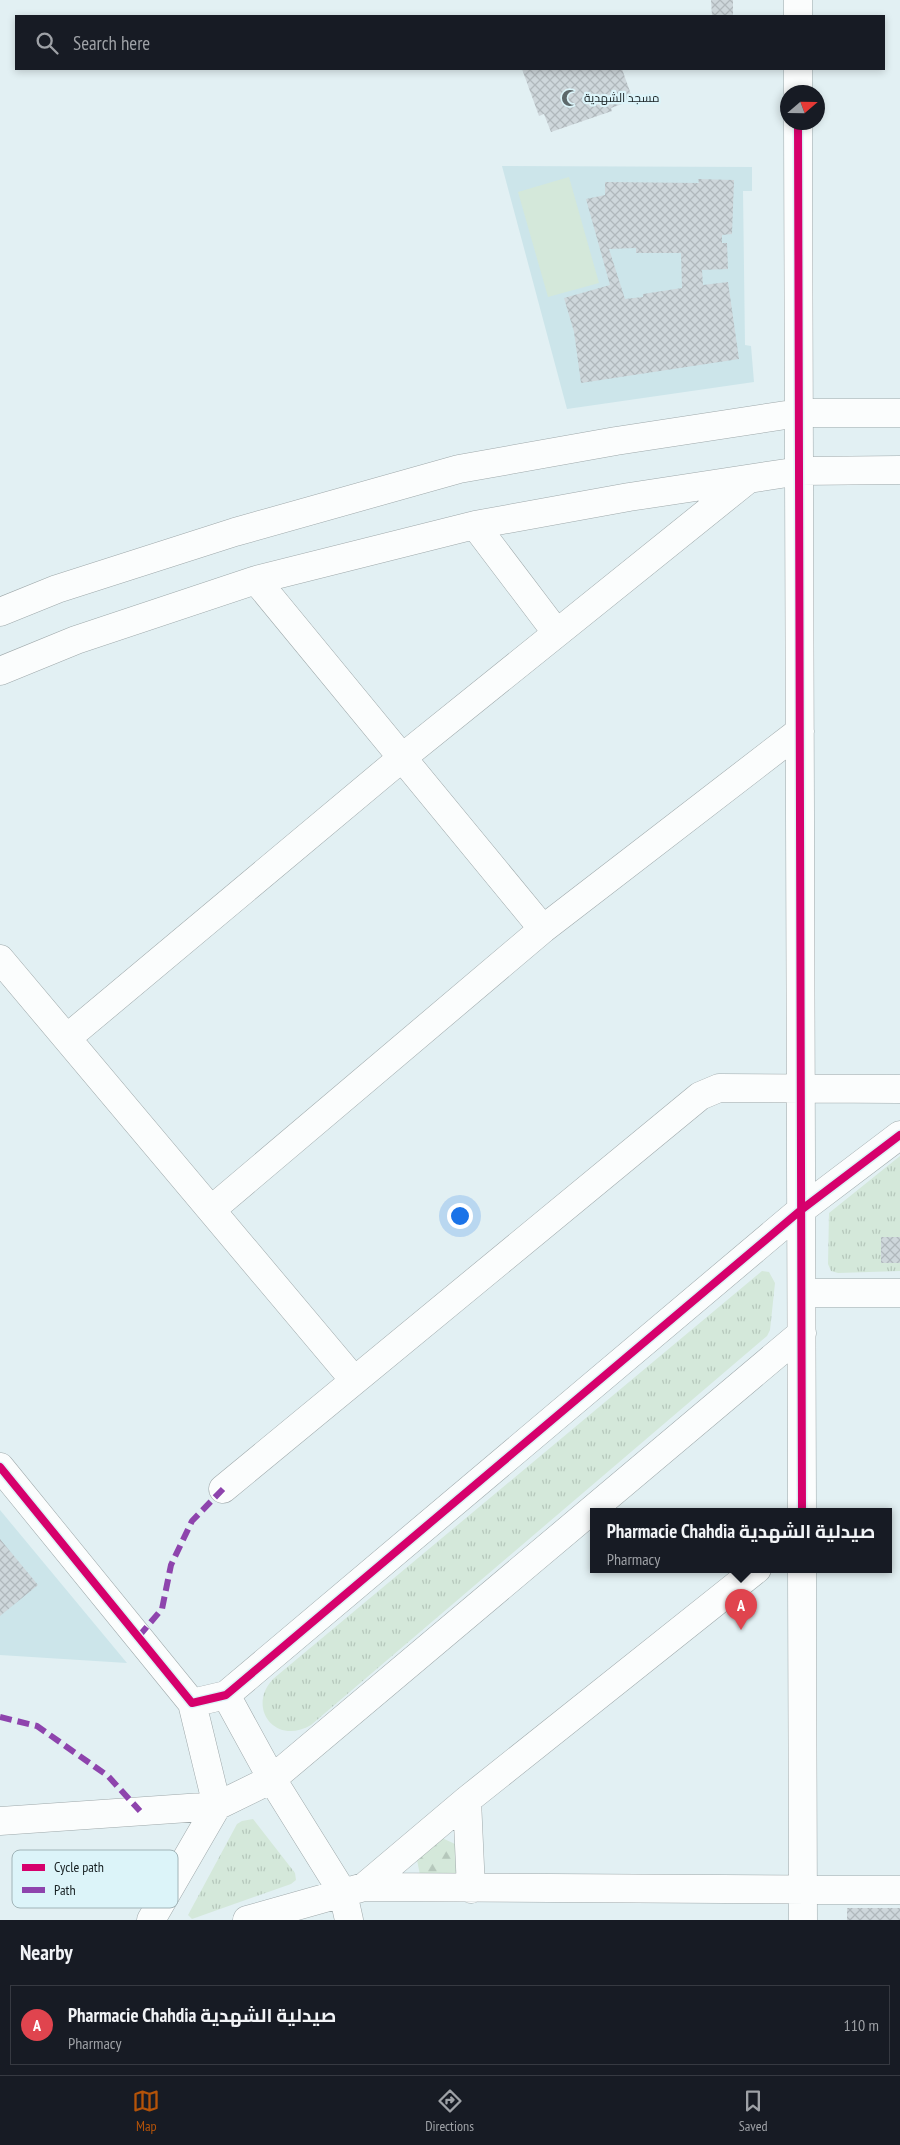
<!DOCTYPE html>
<html lang="en">
<head>
<meta charset="utf-8">
<style>
	:root { --surface:#171b24; --page:#242831; --text:#f1f3f6; --muted:#9ea1a6; --line:#363941; --accent:#b45309 }
	body { margin:0; font-family:"PT Sans Narrow",Cairo,sans-serif; background:var(--page); color:var(--text) }
	.compass { position:absolute; left:780px; top:85px; width:45px; height:45px; border-radius:50%; background:var(--surface); box-shadow:0 2px 8px #0003; rotate:70deg }
	.you { position:absolute; left:459px; top:1215px; width:18px; height:18px; margin:-12px; border:4px solid #fff; border-radius:50%; background:#1a73e8; box-shadow:0 0 0 8px #1a73e833 }
	.badge { display:grid; place-items:center; width:32px; height:32px; border-radius:50%; background:var(--accent); color:#fff; font-size:16px; font-weight:700 }
	.pin { position:absolute; translate:-50% -41px; filter:drop-shadow(0 1px 2px #0008) }
	.pin::after { content:''; position:absolute; top:26px; width:18px; height:15px; background:inherit; clip-path:polygon(0 0,100% 0,50% 100%) }
	.popup { position:absolute; left:590px; top:1508px; width:302px; height:65px; box-sizing:border-box; display:grid; place-content:center; border-radius:0px; background:var(--surface); filter:drop-shadow(0 1px 4px #0005); font-size:16px; white-space:nowrap; color:var(--muted) }
	.popup b { font-size:19px; color:var(--text) }
	.popup::after { content:''; position:absolute; left:50%; top:100%; margin-left:-10px; border:10px solid transparent; border-top-color:var(--surface) }
	.list { margin:0; padding:0; list-style:none }
	h2 { display:flex; justify-content:space-between; align-items:center; height:65px; margin:0; padding:0 20px; font-size:21px }
	h2 small { font-size:16px; font-weight:400; color:var(--muted) }
	.list li { display:grid; grid-template-columns:32px 1fr auto; gap:15px; align-items:center; box-sizing:border-box; height:80px; margin:0 10px 10px; padding:0 10px; border:1px solid var(--line); border-radius:0px }
	.list b { display:block; font-size:19px; white-space:nowrap }
	.list p { margin:0; font-size:16px; white-space:nowrap; color:var(--muted) }
	.list em { font-size:16px; font-style:normal; color:var(--muted) }
	.icon { flex:none; width:28px; height:28px; fill:none; stroke:currentColor; stroke-width:2; stroke-linecap:round; stroke-linejoin:round }
	.map { position:relative; flex:none; width:900px; height:1920px; overflow:hidden }
	.search { position:absolute; background:var(--surface); box-shadow:0 2px 8px #0003; left:15px; right:15px; top:15px; height:55px; display:flex; align-items:center; gap:12px; box-sizing:border-box; padding:0 18px; border-radius:0px; color:var(--muted); font-size:19px }
	.sheet { height:155px; background:var(--surface) }
	nav { display:flex; justify-content:space-around; align-items:center; box-sizing:border-box; height:70px; border-top:1px solid var(--line); background:var(--surface); font-size:14px; color:var(--muted) }
	nav a { display:grid; justify-items:center; gap:2px }
	nav .on { color:var(--accent) }
	.map>svg:first-child { display:block }
</style>
</head>
<body>
<div class="map">
<svg width="900" height="1920" viewBox="0 0 900 1920">
	<defs>
		<pattern id="grass-tufts" width="24" height="20" patternUnits="userSpaceOnUse" patternTransform="scale(1.25)"><rect width="24" height="20" fill="#d4e8da"/><path d="M3 7l-1-3M5 7V3M7 7l1-3M15 17l-1-3M17 17v-4M19 17l1-3" fill="none" stroke="#b5c7bb"/></pattern>
		<pattern id="forest-firs" width="22" height="20" patternUnits="userSpaceOnUse" patternTransform="scale(1.25)"><rect width="22" height="20" fill="#d4e8da"/><path d="M5 1l3.5 6h-7zM16 11l3.5 6h-7z" fill="#b5c7bb"/></pattern>
		<pattern id="building-cross-hatch" width="8" height="8" patternUnits="userSpaceOnUse" patternTransform="scale(1.25)"><rect width="8" height="8" fill="#ced7db"/><path d="M0 0l8 8M0 8l8-8" fill="none" stroke="#b0b8bc"/></pattern>
	</defs>
	<rect width="100%" height="100%" fill="#e2f0f3"/>
	<path fill="#cce5ea" d="M502 166 752 167V191H743L745 345 751 346 754 382 567 409Z
		M0 1510 127 1663 0 1655Z"/>
	<path fill="url(#grass-tufts)" d="M900 1156V1271L838 1273 831 1271 828 1264 829 1213Z
		M762 1271 769 1272 775 1283 770 1330 767 1336 311 1725C276 1746 246 1708 273 1679Z
		M253 1819 295 1873 296 1880 291 1884 192 1919 188 1915 237 1824 242 1821Z"/>
	<path fill="url(#forest-firs)" d="M442 1838 455 1844 462 1856 456 1879 420 1875 417 1860Z"/>
	<path fill="#d4e8da" d="M569 177 599 283 548 297 518 192Z"/>
	<path fill="url(#building-cross-hatch)" fill-rule="evenodd" d="M711 0H733V15L712 16Z
		M522 69H622L633 100 611 108 612 111 551 132 544 114 539 116Z
		M698 179 734 180 732 234 722 235V243H727L728 269 702 270 703 285 728 282 739 359 581 383 574 332 564 298 610 285 586 199 605 195V182L699 183ZM636 248V253H681L682 288 643 294V297L625 299 609 249Z
		M881 1237H900V1263H881Z
		M0 1539 38 1585 0 1616Z
		M847 1908H900V1920H847Z"/>
	<g fill="none" stroke-linecap="round" stroke-linejoin="round">
		<g stroke="#9ea8aa" stroke-width="29">
			<path id="minor" d="M798 0V16
				M798 69V92
				M798 122 802 1511
				M475 525 556 632
				M256 580 543 929
				M0 612 57 589 235 532 459 469 616 441 799 413H900
				M0 671 76 640 256 580 475 525 629 497 800 471 900 470
				M0 959 354 1380
				M67 1038 403 757 746 481
				M211 1210 543 929 800 731
				M802 1293H900
				M0 1467 192 1703 226 1695 801 1210 900 1135
				M223 1489 700 1096 719 1088 900 1089
				M802 1569 803 1920
				M467 1800 471 1889
				M0 1821 217 1806 272 1779 226 1695
				M364 1887 900 1890
				M151 1920 217 1806 192 1703
				M247 1920 364 1887 467 1800 757 1569
				M349 1920 343 1893 272 1779 802 1333"/>
		</g>
		<use href="#minor" stroke="#fbfdfd" stroke-width="28"/>
		<path stroke="#8e44ad" stroke-width="6" stroke-dasharray="12 6" stroke-linecap="butt" d="M139 1636 162 1609 171 1565 192 1521 223 1489
			M0 1717 37 1726 108 1776 140 1811"/>
		<g stroke="#dcf4f9" stroke-width="11">
			<path id="cycleway" d="M798 122 802 1511
				M0 1467 192 1703 226 1695 801 1210 900 1135"/>
		</g>
		<use href="#cycleway" stroke="#d6006c" stroke-width="8"/>
	</g>
	<defs>
		<g id="mosque-bare" transform="scale(1.35)"><path d="M3.5-4.9A6 6 0 1 0 3.5 4.9A5 5 0 1 1 3.5-4.9Z" fill="#5d686a" stroke="#dcf4f9" stroke-width="2.5" paint-order="stroke"/></g>
	</defs>
	<g fill-rule="evenodd">
		<use href="#mosque-bare" x="570" y="98"/>
	</g>
	<g text-anchor="middle" stroke-width="4.5" stroke-linejoin="round" paint-order="stroke">
		<g font-size="12" fill="#161f21" stroke="#dcf4f9" text-anchor="start">
			<text x="584" y="102">مسجد الشهدية</text>
		</g>
	</g>
	<rect x="12" y="1850" width="166" height="58" rx="8" fill="#dcf4f9" stroke="#a1b4b8" stroke-width="1"/>
	<rect x="22" y="1864" width="23" height="7" fill="#d6006c"/>
	<rect x="22" y="1887" width="23" height="6" fill="#8e44ad"/>
	<g font-size="14" fill="#161f21">
		<text x="54" y="1872">Cycle path</text>
		<text x="54" y="1895">Path</text>
	</g>
</svg>
<svg class="compass" viewBox="-18 -18 36 36"><path d="M0-13l5 13h-10z" fill="#e53935"/><path d="M0 13l5-13h-10z" fill="#9ea1a6"/></svg>
<div class="you"></div>
<div class="pin badge" style="left:741px;top:1630px;background:#e0444e">A</div>
<div class="popup"><b>Pharmacie Chahdia صيدلية الشهدية</b>Pharmacy</div>
<div class="search"><svg class="icon" aria-label="search" viewBox="0 0 24 24"><circle cx="10" cy="10" r="6"/><path d="M15 15l6 6"/></svg>Search here</div>
</div>
<section class="sheet">
<h2>Nearby<small></small></h2>
<ul class="list">
<li><span class="badge" style="background:#e0444e">A</span><div><b>Pharmacie Chahdia صيدلية الشهدية</b><p>Pharmacy</p></div><em>110 m</em></li>
</ul>
</section>
<nav>
<a class="on"><svg class="icon" aria-label="map" viewBox="0 0 24 24"><path d="M3 6l6-2 6 2 6-2v14l-6 2-6-2-6 2zM9 4v14M15 6v14"/></svg>Map</a>
<a><svg class="icon" aria-label="directions" viewBox="0 0 24 24"><path d="M12 3l9 9-9 9-9-9zM9 14v-3h6M13 9l2 2-2 2"/></svg>Directions</a>
<a><svg class="icon" aria-label="saved" viewBox="0 0 24 24"><path d="M7 4h10v16l-5-4-5 4z"/></svg>Saved</a>
</nav>
</body>
</html>
